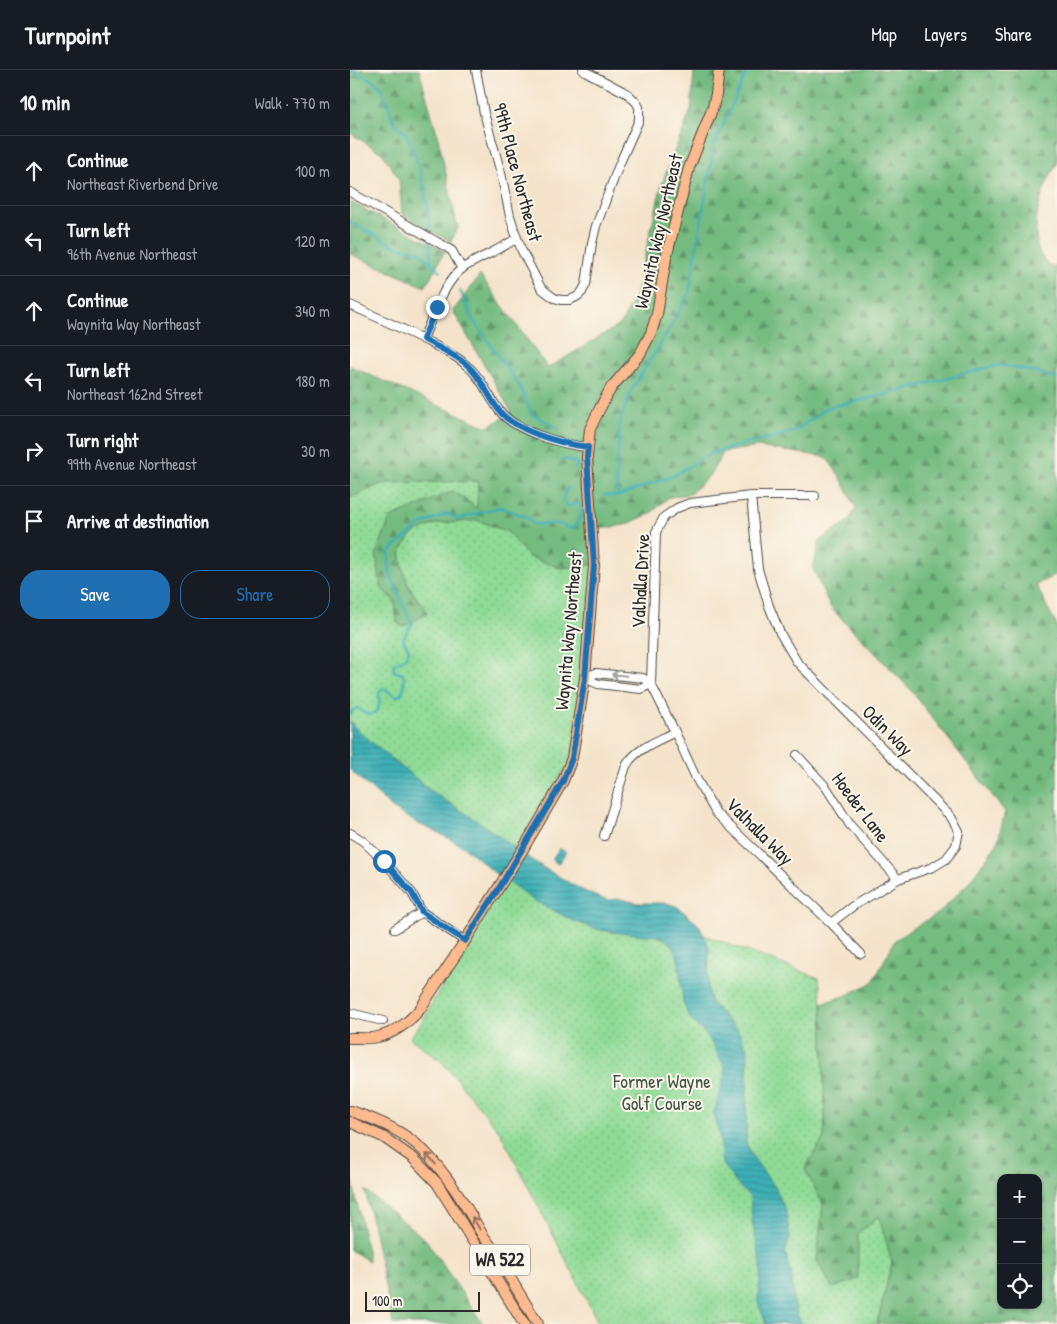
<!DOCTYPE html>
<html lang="en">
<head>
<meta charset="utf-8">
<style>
	:root { --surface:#171b24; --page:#242831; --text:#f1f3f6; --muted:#9ea1a6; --line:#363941; --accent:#1f6fb2 }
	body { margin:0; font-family:"Patrick Hand",sans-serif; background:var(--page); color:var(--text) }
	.controls { position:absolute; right:15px; bottom:15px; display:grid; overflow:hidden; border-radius:10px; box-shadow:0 1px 4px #0004 }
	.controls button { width:45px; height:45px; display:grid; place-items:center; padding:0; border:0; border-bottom:1px solid var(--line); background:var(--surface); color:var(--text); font:25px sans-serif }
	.scale { position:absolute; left:15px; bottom:12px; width:115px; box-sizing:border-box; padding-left:5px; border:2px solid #2b2b2b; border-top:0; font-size:14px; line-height:18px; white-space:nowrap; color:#2b2b2b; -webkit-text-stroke:4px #fbf7ec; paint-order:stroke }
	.stop { position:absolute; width:15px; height:15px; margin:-11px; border:4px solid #1f6fb2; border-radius:50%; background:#fff }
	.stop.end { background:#1f6fb2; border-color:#fff; box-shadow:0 1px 5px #0008 }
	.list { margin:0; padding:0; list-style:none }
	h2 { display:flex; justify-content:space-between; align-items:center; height:65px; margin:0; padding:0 20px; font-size:21px }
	h2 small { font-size:16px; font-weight:400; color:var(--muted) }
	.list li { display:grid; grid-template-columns:32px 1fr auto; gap:15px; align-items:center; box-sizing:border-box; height:70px; padding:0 20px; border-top:1px solid var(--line) }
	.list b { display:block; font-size:19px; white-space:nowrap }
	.list p { margin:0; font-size:16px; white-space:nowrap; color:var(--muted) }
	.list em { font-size:16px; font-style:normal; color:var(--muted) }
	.actions { display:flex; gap:10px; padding:15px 20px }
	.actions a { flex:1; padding:11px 0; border:1px solid var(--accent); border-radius:20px; text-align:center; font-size:18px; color:var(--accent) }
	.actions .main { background:var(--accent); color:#fff }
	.icon { flex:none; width:28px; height:28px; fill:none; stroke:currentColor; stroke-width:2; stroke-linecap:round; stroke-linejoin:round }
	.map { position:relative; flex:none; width:707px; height:1254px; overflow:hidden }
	header { display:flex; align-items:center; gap:30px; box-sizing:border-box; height:70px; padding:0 25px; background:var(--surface); border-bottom:1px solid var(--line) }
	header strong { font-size:24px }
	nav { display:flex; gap:28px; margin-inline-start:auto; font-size:18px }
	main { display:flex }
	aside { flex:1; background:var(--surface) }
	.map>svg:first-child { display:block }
</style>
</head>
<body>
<header>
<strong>Turnpoint</strong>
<nav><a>Map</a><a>Layers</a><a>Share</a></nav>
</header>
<main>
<aside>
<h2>10 min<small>Walk · 770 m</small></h2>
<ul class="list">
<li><svg class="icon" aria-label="ahead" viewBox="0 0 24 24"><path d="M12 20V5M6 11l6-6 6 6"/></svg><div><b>Continue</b><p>Northeast Riverbend Drive</p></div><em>100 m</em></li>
<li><svg class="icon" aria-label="left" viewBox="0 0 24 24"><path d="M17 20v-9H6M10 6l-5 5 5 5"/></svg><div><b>Turn left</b><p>96th Avenue Northeast</p></div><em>120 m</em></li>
<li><svg class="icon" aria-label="ahead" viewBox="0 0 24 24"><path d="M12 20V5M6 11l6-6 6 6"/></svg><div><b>Continue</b><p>Waynita Way Northeast</p></div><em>340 m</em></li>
<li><svg class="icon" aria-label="left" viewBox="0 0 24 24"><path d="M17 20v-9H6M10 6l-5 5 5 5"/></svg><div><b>Turn left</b><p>Northeast 162nd Street</p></div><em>180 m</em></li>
<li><svg class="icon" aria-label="right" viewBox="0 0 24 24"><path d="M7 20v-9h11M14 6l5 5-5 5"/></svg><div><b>Turn right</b><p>99th Avenue Northeast</p></div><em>30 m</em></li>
<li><svg class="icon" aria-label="arrive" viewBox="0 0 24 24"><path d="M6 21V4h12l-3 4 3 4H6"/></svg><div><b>Arrive at destination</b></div></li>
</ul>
<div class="actions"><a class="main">Save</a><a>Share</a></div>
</aside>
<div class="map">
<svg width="707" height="1254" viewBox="0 0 707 1254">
	<defs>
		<pattern id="green-dots" width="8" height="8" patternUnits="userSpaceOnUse" patternTransform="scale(1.25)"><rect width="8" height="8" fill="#90db97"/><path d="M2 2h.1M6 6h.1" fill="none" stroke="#7cbc82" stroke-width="1.8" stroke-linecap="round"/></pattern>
		<pattern id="forest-firs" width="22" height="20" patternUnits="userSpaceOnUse" patternTransform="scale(1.25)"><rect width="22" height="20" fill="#74bb80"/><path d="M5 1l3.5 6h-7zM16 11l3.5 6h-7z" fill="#5f9869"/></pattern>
		<pattern id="water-rules" width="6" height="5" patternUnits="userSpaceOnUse" patternTransform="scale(1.25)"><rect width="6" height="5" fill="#3eafb6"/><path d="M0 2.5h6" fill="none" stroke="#348f94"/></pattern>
	</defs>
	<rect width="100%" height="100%" fill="#fbf7ec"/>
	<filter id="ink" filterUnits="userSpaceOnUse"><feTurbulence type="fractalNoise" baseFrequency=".02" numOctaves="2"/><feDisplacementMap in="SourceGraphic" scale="10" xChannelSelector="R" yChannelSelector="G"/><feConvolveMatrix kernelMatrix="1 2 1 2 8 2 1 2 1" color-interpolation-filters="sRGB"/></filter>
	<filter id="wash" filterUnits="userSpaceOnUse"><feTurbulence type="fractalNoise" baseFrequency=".0096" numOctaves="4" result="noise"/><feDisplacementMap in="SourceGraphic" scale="20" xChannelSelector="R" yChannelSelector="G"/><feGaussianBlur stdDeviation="1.12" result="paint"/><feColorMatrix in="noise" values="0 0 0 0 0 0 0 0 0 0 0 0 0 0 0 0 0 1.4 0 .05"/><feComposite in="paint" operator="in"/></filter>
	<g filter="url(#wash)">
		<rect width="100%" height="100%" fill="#f4e3ca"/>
		<path fill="url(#green-dots)" stroke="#5e8361" d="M128 411 132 442 59 461 31 517 45 532 47 553 51 556 59 552 75 535 66 528 54 505 50 481 64 463 85 454 127 450 158 462 179 487 244 495 222 688 161 793 0 682V428L33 413Z
			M160 795 199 816 325 854 469 908 472 933 475 1048 474 1067 455 1099 473 1134 467 1191 508 1163 529 1146 542 1193 527 1254H249L150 1062 93 993 60 968 71 953Z"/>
		<path fill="url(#forest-firs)" stroke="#507356" fill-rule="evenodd" d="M0 0H69L87 63 108 158 101 172 52 144 49 109 32 83 0 63Z
			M343 0H707V94C691 120 682 149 688 179 690 185 695 191 698 196H707V504L686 515 707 556V1254H527L542 1193 529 1146 508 1163V1209L482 1218 467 1191 473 1134 455 1099 474 1067 475 1048 472 933 495 926 523 912 545 870 563 858 589 843 618 813 647 774 655 742 560 619 481 538 463 499 470 470 499 451 506 438 491 408 476 387 408 377 374 382 359 406 340 424 319 427 300 444 275 455 242 460 244 495 210 498 179 487 158 462 127 450 85 454 64 463 50 481C52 497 55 514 66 528 72 536 74 533 77 544L52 557 47 553 45 532 31 517 26 485 40 448 103 421 127 438 128 411 33 413 0 428V296L137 357 162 343 103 241 130 205 198 298 271 254 285 227 312 113 341 40 344 3ZM651 1108H688V1235H651Z
			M0 132 95 181 75 217 0 184Z
			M0 1098 19 1191 0 1180Z
			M15 1120 76 1170 133 1254H43Z"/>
		<path fill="url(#water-rules)" stroke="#346d70" d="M0 651 8 661 81 721 129 752 194 798 232 820 250 828 258 830 270 829 289 833H317L328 837 350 856 359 877 358 922 361 932 376 949 387 959 398 980 396 1072 402 1086 425 1117 436 1141 440 1168 435 1182 442 1208 444 1234 447 1244 452 1254H416L408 1232 411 1195 402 1151 400 1127 387 1114 372 1094 370 1068 364 1043 373 1010 375 998 359 968 338 946 333 932 328 887 323 876 316 870 308 866 261 862 246 859 224 851 183 830 164 816 147 805 114 777 87 762 68 754 42 738 0 700Z
			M209 778 216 782 208 794 202 790Z"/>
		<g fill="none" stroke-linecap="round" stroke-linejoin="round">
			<path stroke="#3eafb6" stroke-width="2.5" d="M0 0 21 9 32 18 45 54 56 63 67 90 73 114 79 144 81 192
				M0 152 47 177 69 181 91 202
				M110 220 123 250 169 315 182 344 209 359
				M214 389 227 393 226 399
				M254 425 268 426 323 406 361 383 446 361 476 338 538 324 648 295 686 302 707 309
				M268 426 266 410 270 352 281 321 317 263 339 223 364 75 398 0
				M0 645 2 641 8 638 15 643 21 645C32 639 29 632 29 622L33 618 46 626 51 625C55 617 55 612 53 604L46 602 43 599 44 594 55 588 59 580 53 569 62 554 40 504 39 482 70 455 97 444 108 449 150 437 177 447 184 454H211L220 459 227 455 231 444 230 434H225L218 436 212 430 218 418"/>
		</g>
	</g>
	<g filter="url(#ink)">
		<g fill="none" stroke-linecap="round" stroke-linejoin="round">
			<g stroke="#494743" stroke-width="10">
				<path id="minor" d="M126 0 134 43 151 103 160 146 167 168 172 181 191 218 204 228 211 230H220L228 226 232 222 236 214 242 173 246 156 269 95 289 50V37L286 32 278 24 233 0
					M0 122 96 177 102 181 112 199
					M0 235C29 248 58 261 86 276 96 282 107 286 115 294 131 306 137 324 149 340 164 361 213 375 238 377
					M73 269C82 249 94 211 113 198 130 187 150 180 167 168
					M401 426 408 499 419 536 430 563 447 592 601 747 609 761 606 776 596 789 583 797 548 809 503 836 481 853
					M235 608 246 603 293 608 301 614 325 662 346 708 366 743 481 853 511 884
					M235 608 248 614 291 619 301 614
					M301 614 306 462 314 447 327 438 340 433 401 426H465
					M447 685 476 717 500 755 548 809
					M0 763 13 771 34 791 62 823 72 842 115 871
					M254 766 276 696C286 678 308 671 325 662
					M45 859 72 842
					M0 943 33 951"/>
			</g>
			<g stroke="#494743" stroke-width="12">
				<path id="major" d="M0 968C9 968 19 969 28 967 45 963 59 952 70 939L115 871 173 779 213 711 222 688 235 608 244 495 237 387 240 359 250 338 261 318 290 284 301 263 307 244 316 188 339 98 363 37 366 24 369 0
					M0 1041C26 1049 53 1061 73 1080 97 1104 115 1134 132 1164 138 1172 144 1180 149 1189 162 1211 175 1233 188 1254
					M0 1052 33 1067 63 1088 87 1113 174 1254"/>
			</g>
			<use href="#minor" stroke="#fff" stroke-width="8"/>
			<use href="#major" stroke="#fcba8e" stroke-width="10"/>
		</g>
		<defs><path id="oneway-shaft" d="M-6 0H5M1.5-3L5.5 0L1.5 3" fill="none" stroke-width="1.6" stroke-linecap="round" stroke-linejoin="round" transform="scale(1.25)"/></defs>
		<use stroke="#a0a0a0" href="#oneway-shaft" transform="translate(269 605) rotate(-174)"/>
		<g stroke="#94725c">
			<use href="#oneway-shaft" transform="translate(81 1089) rotate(-132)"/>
			<use href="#oneway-shaft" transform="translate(126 1153) rotate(-121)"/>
		</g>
	</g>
	<g fill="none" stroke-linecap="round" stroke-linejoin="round" filter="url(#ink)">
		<path stroke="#1f6fb2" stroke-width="6" d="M34 791 62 823 72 842 115 871 149 818 213 711 222 688 235 608 244 495 237 387 238 377C212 374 163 361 148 339 137 324 131 307 116 294 104 284 87 277 73 269L87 237"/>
	</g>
	<g text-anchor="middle" stroke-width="4" stroke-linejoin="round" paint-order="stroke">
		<rect fill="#fbf7ec" stroke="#696865" stroke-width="1" x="120" y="1174.5" width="60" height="31" rx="4"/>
		<g font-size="18" font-weight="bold" fill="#2b2b2b">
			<text x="150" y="1196">WA 522</text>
		</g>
		<g font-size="19" fill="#2b2b2b" stroke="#fbf7ec">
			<text transform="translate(168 102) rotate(75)" y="7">99th Place Northeast</text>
			<text transform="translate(308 161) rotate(-77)" y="7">Waynita Way Northeast</text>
			<text transform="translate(290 511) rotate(-87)" y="7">Valhalla Drive</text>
			<text transform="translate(218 561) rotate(-85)" y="7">Waynita Way Northeast</text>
			<text transform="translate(538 660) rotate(45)" y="7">Odin Way</text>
			<text transform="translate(511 737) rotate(53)" y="7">Hoeder Lane</text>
			<text transform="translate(410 761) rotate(45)" y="7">Valhalla Way</text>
		</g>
		<g font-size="19" fill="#445746" stroke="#fbf7ec">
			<text x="312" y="1018">Former Wayne<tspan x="312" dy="22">Golf Course</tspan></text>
		</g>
	</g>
</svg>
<div class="controls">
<button>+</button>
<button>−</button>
<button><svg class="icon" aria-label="locate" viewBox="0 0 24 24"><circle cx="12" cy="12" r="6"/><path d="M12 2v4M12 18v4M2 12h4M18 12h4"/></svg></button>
</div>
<div class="scale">100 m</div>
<div class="stop" style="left:34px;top:791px"></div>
<div class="stop end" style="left:87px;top:237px"></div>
</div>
</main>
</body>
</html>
